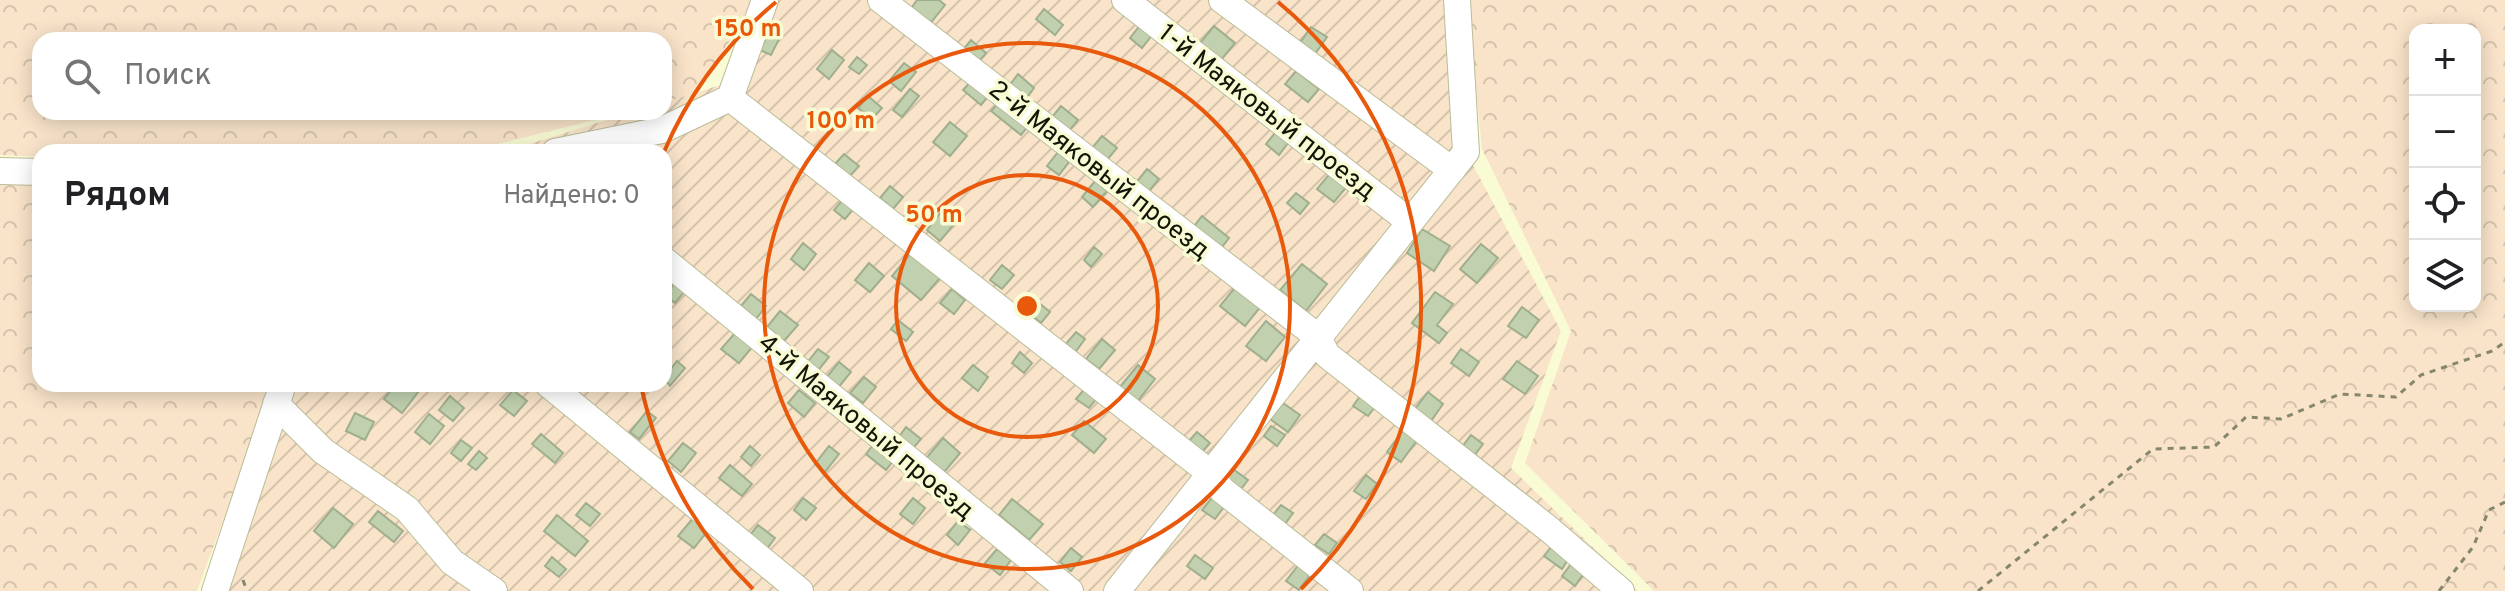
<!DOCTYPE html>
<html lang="ru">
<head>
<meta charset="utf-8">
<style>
	:root { --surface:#fff; --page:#f6f6f6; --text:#202124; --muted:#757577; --line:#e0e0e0 }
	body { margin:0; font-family:Overpass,sans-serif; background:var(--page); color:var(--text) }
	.controls { position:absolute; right:24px; top:24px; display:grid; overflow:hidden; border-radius:16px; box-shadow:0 4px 20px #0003 }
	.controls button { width:72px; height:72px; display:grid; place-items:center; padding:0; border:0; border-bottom:2px solid var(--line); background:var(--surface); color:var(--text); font:40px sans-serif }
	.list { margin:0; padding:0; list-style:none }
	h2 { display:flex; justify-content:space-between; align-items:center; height:104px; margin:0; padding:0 32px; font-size:34px }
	h2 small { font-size:26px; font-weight:400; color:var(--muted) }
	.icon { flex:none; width:44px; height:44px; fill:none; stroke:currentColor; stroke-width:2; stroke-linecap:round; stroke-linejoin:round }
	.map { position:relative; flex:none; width:2505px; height:591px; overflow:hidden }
	.search { position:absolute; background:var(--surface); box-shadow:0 4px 20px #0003; left:32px; top:32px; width:640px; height:88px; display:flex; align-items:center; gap:20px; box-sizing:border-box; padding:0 28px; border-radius:24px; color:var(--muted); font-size:30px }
	.panel { position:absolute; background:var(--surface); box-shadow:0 4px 20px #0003; left:32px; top:144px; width:640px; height:248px; border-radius:24px }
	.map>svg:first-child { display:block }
</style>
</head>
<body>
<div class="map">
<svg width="2505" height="591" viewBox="0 0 2505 591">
	<defs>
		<pattern id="forest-crowns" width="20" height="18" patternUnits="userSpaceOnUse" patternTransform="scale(2)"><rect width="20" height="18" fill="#f9e4ca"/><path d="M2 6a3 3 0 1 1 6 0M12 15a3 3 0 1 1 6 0" fill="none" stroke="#d5c3ac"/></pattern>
		<pattern id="garden-furrows" width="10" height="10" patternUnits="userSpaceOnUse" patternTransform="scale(2)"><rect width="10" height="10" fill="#f9e4ca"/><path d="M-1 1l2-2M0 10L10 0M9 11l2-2" fill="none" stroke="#d5c3ac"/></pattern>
	</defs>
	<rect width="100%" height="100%" fill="#f9fbd5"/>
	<path fill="url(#forest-crowns)" fill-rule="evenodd" d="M0 0H756L696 94 664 102V40H40V112H626L466 152H40V157L0 155Z
		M1467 0H2505V591H1654L1525 463 1571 331 1482 149ZM2415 30H2475V306H2415Z
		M0 176 40 178V384H274L197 591H0Z"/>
	<path fill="url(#garden-furrows)" d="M766 0H1457L1466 152 1561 331 1511 468 1638 591H205L290 384H664V152H503L633 112H664V103L720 85Z"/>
	<path fill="#c1d1af" stroke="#9faf8e" stroke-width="2" d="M917 0H939L945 5 929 25 910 10Z
		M1044 9 1063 25 1055 35 1036 19Z
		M1141 24 1153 34 1142 48 1130 38Z
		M1214 26 1235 43 1221 60 1200 43Z
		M1311 27 1327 37 1315 54 1300 43Z
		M768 34 779 39 771 55 760 50Z
		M971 40 986 53 978 63 962 51Z
		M832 50 844 60 829 79 817 69Z
		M857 57 867 65 859 74 849 67Z
		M904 63 916 72 901 91 889 81Z
		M1296 71 1319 89 1308 102 1285 84Z
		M1018 74 1034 88 1026 99 1009 86Z
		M973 79 991 93 981 105 963 90Z
		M910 89 919 96 902 117 893 110Z
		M868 96 882 108 872 119 858 108Z
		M1001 100 1030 124 1021 135 991 111Z
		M1061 106 1078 120 1069 131 1052 117Z
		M950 122 967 136 950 156 933 142Z
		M1275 133 1288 143 1279 155 1266 144Z
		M1102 136 1117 148 1107 160 1092 148Z
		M1058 152 1069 162 1059 175 1047 166Z
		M844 154 859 166 850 176 835 164Z
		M1147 169 1159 179 1146 195 1134 185Z
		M1332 171 1348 185 1334 202 1317 189Z
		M1095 181 1107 191 1093 207 1082 197Z
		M890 186 903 197 893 209 880 198Z
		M1296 193 1309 203 1300 214 1287 203Z
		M845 197 856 206 845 219 834 210Z
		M941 212 955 223 940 241 927 230Z
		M1202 216 1229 238 1219 251 1192 229Z
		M1422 229 1450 246 1434 271 1407 253Z
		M803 243 816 254 804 270 791 259Z
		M1481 244 1498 258 1477 283 1460 269Z
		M1094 247 1102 254 1091 267 1084 260Z
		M910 254 940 278 921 300 892 276Z
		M869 263 884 276 870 292 855 280Z
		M1302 264 1327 284 1306 311 1280 290Z
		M1002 265 1014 275 1002 289 990 280Z
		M675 283 685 291 675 303 665 295Z
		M1237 285 1262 305 1245 326 1220 306Z
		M952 289 965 300 954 314 940 303Z
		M1435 292 1453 304 1437 325 1447 333 1439 343 1412 323Z
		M751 294 766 306 756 319 741 306Z
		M1033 298 1050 312 1041 323 1024 309Z
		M1522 307 1539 320 1526 338 1508 326Z
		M780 311 798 325 784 341 767 327Z
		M898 320 913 332 906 341 891 329Z
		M1266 321 1285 337 1266 361 1246 346Z
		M736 332 753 346 739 363 721 349Z
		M1076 332 1085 339 1074 354 1064 346Z
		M1102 339 1115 350 1099 369 1086 359Z
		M818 349 829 357 816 373 806 364Z
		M1461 349 1479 362 1469 376 1451 363Z
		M1020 352 1032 363 1024 373 1012 363Z
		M677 361 685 368 670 386 664 378Z
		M1517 361 1538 376 1525 394 1503 379Z
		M839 362 851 372 838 388 826 378Z
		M973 365 988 377 978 391 962 378Z
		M1138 365 1155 379 1137 402 1119 388Z
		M864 377 876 387 863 403 850 393Z
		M396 384H418L422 387 402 413 384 399Z
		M1086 387 1098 397 1089 408 1076 399Z
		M513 390 527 401 514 416 500 405Z
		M799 390 815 403 804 417 788 403Z
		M1363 392 1378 403 1368 416 1353 406Z
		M1428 392 1443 404 1431 421 1415 409Z
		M450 396 464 408 453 421 439 410Z
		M1283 403 1300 415 1288 432 1270 419Z
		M647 411 656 418 639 439 630 432Z
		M355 413 374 422 365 440 346 431Z
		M429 414 444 426 430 444 415 432Z
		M1084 421 1106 439 1094 453 1072 435Z
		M1271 426 1285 435 1277 446 1264 436Z
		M906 427 921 439 910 452 896 441Z
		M1404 429 1418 439 1401 462 1387 452Z
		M1197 432 1210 443 1202 452 1189 441Z
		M541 434 563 453 555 463 532 444Z
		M1471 435 1483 444 1474 456 1462 447Z
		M943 438 960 453 941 476 923 462Z
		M461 440 472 448 461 461 451 453Z
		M683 443 696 453 681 472 668 461Z
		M873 445 893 461 886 470 866 454Z
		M750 446 760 455 751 466 741 457Z
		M829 446 839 454 825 472 815 464Z
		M479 451 487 458 476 470 468 464Z
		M730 465 752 484 742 496 719 478Z
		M1233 469 1248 480 1241 489 1226 478Z
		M1366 475 1377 484 1366 499 1354 491Z
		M1215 494 1227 503 1215 519 1202 510Z
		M803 498 816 508 806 520 794 510Z
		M913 498 925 508 913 524 900 514Z
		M1012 499 1043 524 1029 540 999 515Z
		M586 503 600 514 590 526 576 515Z
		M1281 505 1293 513 1285 524 1273 515Z
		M333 508 353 524 334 548 314 531Z
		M378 511 403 531 394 542 369 522Z
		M557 515 588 541 575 556 544 531Z
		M694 517 709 529 694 548 678 536Z
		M958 521 970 530 958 545 947 535Z
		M758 525 775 538 766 550 749 536Z
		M1324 534 1337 543 1329 554 1315 545Z
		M1554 543 1571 555 1562 569 1544 556Z
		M1071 548 1082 557 1071 571 1060 562Z
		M997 549 1011 560 1000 575 985 563Z
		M1195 555 1213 568 1205 579 1187 566Z
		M552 557 566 569 559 577 545 566Z
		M1574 560 1587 569 1575 586 1562 576Z
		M1300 563 1312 572 1299 590 1286 581Z"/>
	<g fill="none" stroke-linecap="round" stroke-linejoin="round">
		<g stroke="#babc98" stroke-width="28">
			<path id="minor" d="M881 0 1318 337 1327 355 1550 530 1621 591
				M1125 0 1410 222
				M1222 0 1452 170
				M730 98 1210 473 1222 490 1350 591
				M555 152 662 130 730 98 765 0
				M0 171 40 172
				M664 260 1070 591
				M548 384 800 591
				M276 404 323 451 407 509 452 562 494 591
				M215 591 283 384
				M1117 591 1466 152 1457 0"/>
		</g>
		<path stroke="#85866c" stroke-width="3" stroke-dasharray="6 6" stroke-linecap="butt" d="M243 580 247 591
			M1978 591 2153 449 2214 447 2246 417 2281 419 2340 394 2396 397 2421 375 2492 351 2505 342
			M2439 591 2473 547 2489 510 2505 502"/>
		<use href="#minor" stroke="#fff" stroke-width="26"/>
	</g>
	<g fill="none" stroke="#e8590c" stroke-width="4">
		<circle cx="1027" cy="306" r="131"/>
		<circle cx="1027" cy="306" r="263"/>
		<path d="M753 589A394 394 0 0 1 641 385M664 152A394 394 0 0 1 776 2M1278 2A394 394 0 0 1 1301 589"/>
	</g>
	<g text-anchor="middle" stroke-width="7" stroke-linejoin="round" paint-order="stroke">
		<g font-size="26" fill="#141407" stroke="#f9fbd5">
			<text transform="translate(1268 111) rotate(38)" y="9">1-й Маяковый проезд</text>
			<text transform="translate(1100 169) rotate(38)" y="9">2-й Маяковый проезд</text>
			<text transform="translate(867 426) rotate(40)" y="9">4-й Маяковый проезд</text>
		</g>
	</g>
	<circle cx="1027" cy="306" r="12" fill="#e8590c" stroke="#f9fbd5" stroke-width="4"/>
	<g font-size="24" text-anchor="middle" font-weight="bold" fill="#e8590c" stroke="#f9fbd5" stroke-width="7" stroke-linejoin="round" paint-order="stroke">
		<text x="748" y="36">150 m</text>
		<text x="841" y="128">100 m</text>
		<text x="934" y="222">50 m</text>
	</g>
</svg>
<div class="controls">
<button>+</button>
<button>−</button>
<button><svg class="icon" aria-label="locate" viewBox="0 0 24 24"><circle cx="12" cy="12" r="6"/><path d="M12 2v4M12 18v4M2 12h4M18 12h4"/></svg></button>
<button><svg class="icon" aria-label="layers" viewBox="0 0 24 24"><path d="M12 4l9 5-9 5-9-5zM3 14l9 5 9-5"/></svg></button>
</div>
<div class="search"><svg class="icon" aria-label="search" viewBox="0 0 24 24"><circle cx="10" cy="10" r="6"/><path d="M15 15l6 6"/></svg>Поиск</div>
<section class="panel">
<h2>Рядом<small>Найдено: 0</small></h2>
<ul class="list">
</ul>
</section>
</div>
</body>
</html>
